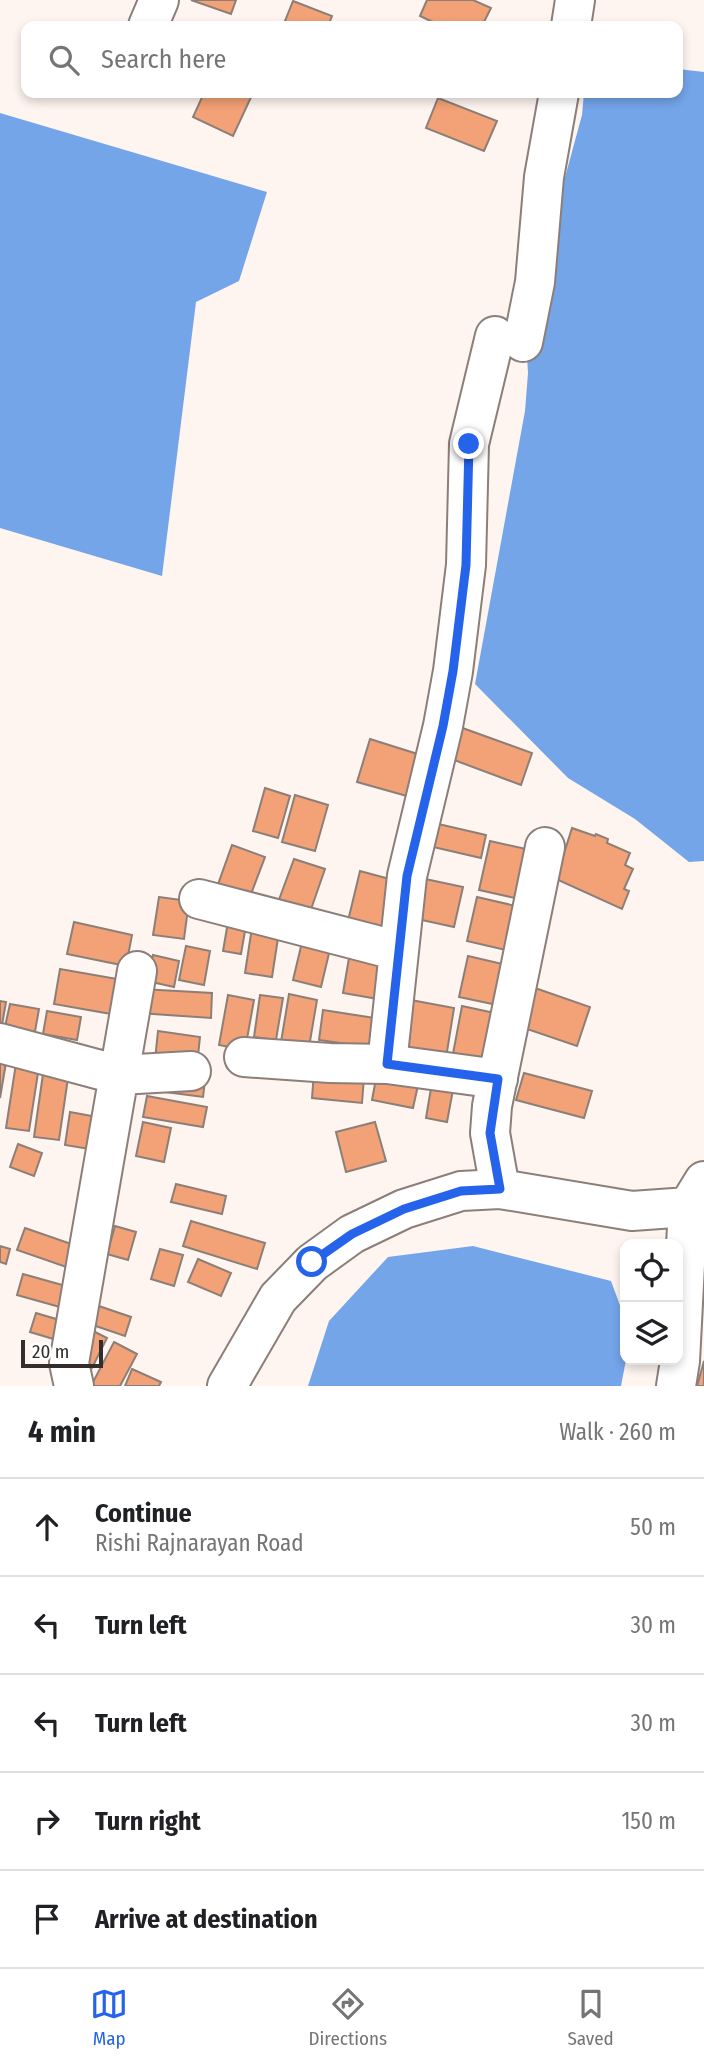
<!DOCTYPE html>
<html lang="en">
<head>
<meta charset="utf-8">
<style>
	:root { --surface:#fff; --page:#f6f6f6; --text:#202124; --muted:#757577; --line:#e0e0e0; --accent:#2563eb }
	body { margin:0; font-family:"Fira Sans Condensed",sans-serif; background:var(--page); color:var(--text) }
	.controls { position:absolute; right:21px; bottom:21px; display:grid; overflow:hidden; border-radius:14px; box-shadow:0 4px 10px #0003 }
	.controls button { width:63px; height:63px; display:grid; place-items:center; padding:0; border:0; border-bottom:2px solid var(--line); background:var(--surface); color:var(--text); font:35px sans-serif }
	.scale { position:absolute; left:21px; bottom:18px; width:82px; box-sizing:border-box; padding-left:7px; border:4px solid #332d2b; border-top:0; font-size:19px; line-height:24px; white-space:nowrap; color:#332d2b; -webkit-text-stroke:5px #fff; paint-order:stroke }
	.stop { position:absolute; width:21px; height:21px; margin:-16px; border:5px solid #2563eb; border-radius:50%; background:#fff }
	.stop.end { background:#2563eb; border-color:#fff; box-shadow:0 2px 7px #0008 }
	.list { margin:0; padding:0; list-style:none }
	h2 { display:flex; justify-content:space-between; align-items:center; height:91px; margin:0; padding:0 28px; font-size:30px }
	h2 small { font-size:23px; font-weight:400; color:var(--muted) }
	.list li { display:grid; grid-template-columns:46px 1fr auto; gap:21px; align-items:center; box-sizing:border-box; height:98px; padding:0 28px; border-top:2px solid var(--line) }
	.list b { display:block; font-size:26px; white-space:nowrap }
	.list p { margin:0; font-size:23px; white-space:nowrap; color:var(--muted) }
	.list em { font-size:23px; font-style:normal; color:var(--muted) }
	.icon { flex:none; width:38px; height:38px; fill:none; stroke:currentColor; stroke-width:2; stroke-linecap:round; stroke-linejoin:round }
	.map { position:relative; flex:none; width:704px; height:1386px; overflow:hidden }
	.search { position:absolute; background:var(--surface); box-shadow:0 4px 10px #0003; left:21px; right:21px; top:21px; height:77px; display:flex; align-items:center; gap:18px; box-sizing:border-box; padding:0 24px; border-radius:14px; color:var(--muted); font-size:26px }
	.sheet { height:581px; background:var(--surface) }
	nav { display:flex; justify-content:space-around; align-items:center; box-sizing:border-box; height:98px; border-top:2px solid var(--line); background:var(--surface); font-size:19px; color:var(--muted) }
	nav a { display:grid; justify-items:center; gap:4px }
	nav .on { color:var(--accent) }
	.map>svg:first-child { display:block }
</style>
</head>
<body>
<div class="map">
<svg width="704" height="1386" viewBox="0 0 704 1386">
	<rect width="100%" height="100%" fill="#fef5f0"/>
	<path fill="#74a5e9" d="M678 69 704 72V861L689 862 635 819 568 778 475 684 525 411 528 373 525 324 582 115 584 93H678Z
		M0 113 267 192 239 281 196 302 162 576 0 528Z
		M473 1246 611 1281 625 1319 626 1360 621 1386H308L329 1321 388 1257Z"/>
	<path fill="#f3a176" stroke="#8c7f78" stroke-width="2" d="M191 0H236L231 14Z
		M427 0H473L491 8 482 26H441L420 16Z
		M293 1 332 16 328 26H283Z
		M204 93H253L233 136 193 117Z
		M438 98 497 121 484 151 426 128Z
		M457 726 532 753 521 785 446 757Z
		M370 739 427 757 414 798 357 782Z
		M265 788 290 796 278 838 253 831Z
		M295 795 328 805 315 851 282 842Z
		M434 823 486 835 481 858 429 846Z
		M572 828 595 836 596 834 608 839 607 843 630 853 625 865 633 869 624 889 629 891 622 909 556 879Z
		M490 841 535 851 524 900 479 890Z
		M232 845 265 857 248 902 216 890Z
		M294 859 325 869 309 915 277 905Z
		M360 871 397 881 384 934 347 925Z
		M416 877 463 887 454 927 408 917Z
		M159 897 189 901 184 939 153 935Z
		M477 897 529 909 519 953 467 941Z
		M253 921 280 925 272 977 245 973Z
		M74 922 132 935 126 966 67 954Z
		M228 922 246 925 241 954 223 951Z
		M303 938 331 945 321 987 293 980Z
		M186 946 210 951 204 985 179 980Z
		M350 952 391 959 384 1000 343 993Z
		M153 955 179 961 174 987 147 981Z
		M468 956 511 966 502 1006 459 997Z
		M60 969 123 980 117 1015 54 1004Z
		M535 988 590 1007 577 1046 521 1027Z
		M141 989 212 993 211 1018 139 1013Z
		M289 994 317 1000 309 1047 281 1042Z
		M228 995 254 1000 245 1050 219 1045Z
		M260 995 283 998 276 1040 254 1037Z
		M411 1000 454 1008 446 1058 403 1051Z
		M0 1001 6 1002 1 1031H0Z
		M10 1004 39 1009 34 1037 4 1031Z
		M462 1006 504 1015 493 1068 452 1059Z
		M323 1010 381 1019 376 1048 319 1040Z
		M47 1011 81 1017 77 1040 43 1034Z
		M158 1031 200 1037 197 1065 155 1060Z
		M0 1049 8 1051 0 1098Z
		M17 1057 40 1060 29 1131 6 1128Z
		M45 1060 70 1064 59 1140 34 1137Z
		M378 1068 420 1076 413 1108 372 1100Z
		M314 1072 364 1077 362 1103 312 1098Z
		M524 1073 592 1091 584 1118 516 1100Z
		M433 1076 455 1079 447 1122 426 1118Z
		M205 1081 203 1097 157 1091Z
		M147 1096 207 1107 203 1127 143 1117Z
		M70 1112 108 1119 102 1151 65 1145Z
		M143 1122 171 1128 164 1162 136 1156Z
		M375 1122 386 1161 346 1172 336 1132Z
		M18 1144 42 1153 34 1176 10 1167Z
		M176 1184 226 1196 222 1214 171 1202Z
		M191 1221 265 1243 257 1269 183 1246Z
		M115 1226 136 1232 128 1260 107 1254Z
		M25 1228 86 1249 78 1271 17 1250Z
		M0 1246 10 1249 6 1264 0 1262Z
		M160 1249 183 1255 174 1286 151 1279Z
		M198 1259 231 1273 221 1296 188 1282Z
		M23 1274 80 1290 74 1311 17 1295Z
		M93 1304 131 1317 125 1336 87 1323Z
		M36 1313 66 1322 60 1341 30 1332Z
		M93 1331 107 1338 92 1368 78 1361Z
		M114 1342 137 1354 120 1386H91Z
		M704 1361V1386H697Z
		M132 1369 161 1382 159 1386H125Z"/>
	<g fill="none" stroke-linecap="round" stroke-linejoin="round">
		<g stroke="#8c7e78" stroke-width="42">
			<path id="minor" d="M148 26 159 0
				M571 26 575 0
				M523 342 535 282 544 177 559 93
				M199 899 399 951
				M0 1043 119 1075 191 1071
				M244 1057 330 1063 387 1064 498 1079
				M387 1064 407 876 443 726 453 671 466 565 469 444 495 336
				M500 1189 490 1133 492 1106 545 847
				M74 1386 69 1363 137 971
				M676 1386 680 1361 688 1207"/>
		</g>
		<g stroke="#8c7e78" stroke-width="42">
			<path id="major" d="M227 1386 278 1298 312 1263 352 1234 404 1209 461 1191 500 1189 632 1211 688 1207 704 1181"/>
		</g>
		<use href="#minor" stroke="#fff" stroke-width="38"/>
		<use href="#major" stroke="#fff" stroke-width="38"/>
	</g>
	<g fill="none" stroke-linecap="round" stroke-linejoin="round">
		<path stroke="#2563eb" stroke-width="9" d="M312 1262 352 1234 404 1209 461 1191 500 1189 490 1133 498 1079 387 1064 407 876 443 726 453 671 466 565 469 444"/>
	</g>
</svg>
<div class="controls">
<button><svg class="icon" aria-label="locate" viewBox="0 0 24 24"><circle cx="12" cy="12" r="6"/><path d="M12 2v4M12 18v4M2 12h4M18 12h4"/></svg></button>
<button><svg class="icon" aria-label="layers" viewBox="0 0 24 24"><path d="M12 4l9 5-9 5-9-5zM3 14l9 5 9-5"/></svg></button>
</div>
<div class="scale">20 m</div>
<div class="stop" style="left:312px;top:1262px"></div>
<div class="stop end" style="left:469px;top:444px"></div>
<div class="search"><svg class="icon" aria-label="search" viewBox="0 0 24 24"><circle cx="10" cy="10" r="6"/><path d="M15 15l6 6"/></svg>Search here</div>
</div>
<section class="sheet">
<h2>4 min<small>Walk · 260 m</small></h2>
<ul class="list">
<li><svg class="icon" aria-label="ahead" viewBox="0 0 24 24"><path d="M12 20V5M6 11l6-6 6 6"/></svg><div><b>Continue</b><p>Rishi Rajnarayan Road</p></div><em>50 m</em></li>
<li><svg class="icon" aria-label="left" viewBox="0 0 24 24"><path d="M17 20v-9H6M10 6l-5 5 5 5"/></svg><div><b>Turn left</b></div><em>30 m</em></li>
<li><svg class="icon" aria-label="left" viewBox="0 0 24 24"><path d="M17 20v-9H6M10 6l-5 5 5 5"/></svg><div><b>Turn left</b></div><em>30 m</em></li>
<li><svg class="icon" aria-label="right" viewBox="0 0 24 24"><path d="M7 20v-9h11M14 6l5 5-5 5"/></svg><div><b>Turn right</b></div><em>150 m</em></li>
<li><svg class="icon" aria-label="arrive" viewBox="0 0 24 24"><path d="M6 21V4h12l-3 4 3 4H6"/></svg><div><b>Arrive at destination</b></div></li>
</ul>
</section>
<nav>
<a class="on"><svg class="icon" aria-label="map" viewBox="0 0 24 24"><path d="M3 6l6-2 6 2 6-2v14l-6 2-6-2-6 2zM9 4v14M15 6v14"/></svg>Map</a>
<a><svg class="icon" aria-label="directions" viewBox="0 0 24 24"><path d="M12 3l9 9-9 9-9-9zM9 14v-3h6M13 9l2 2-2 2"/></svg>Directions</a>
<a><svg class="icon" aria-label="saved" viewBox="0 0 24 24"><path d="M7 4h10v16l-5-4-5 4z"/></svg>Saved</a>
</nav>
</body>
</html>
